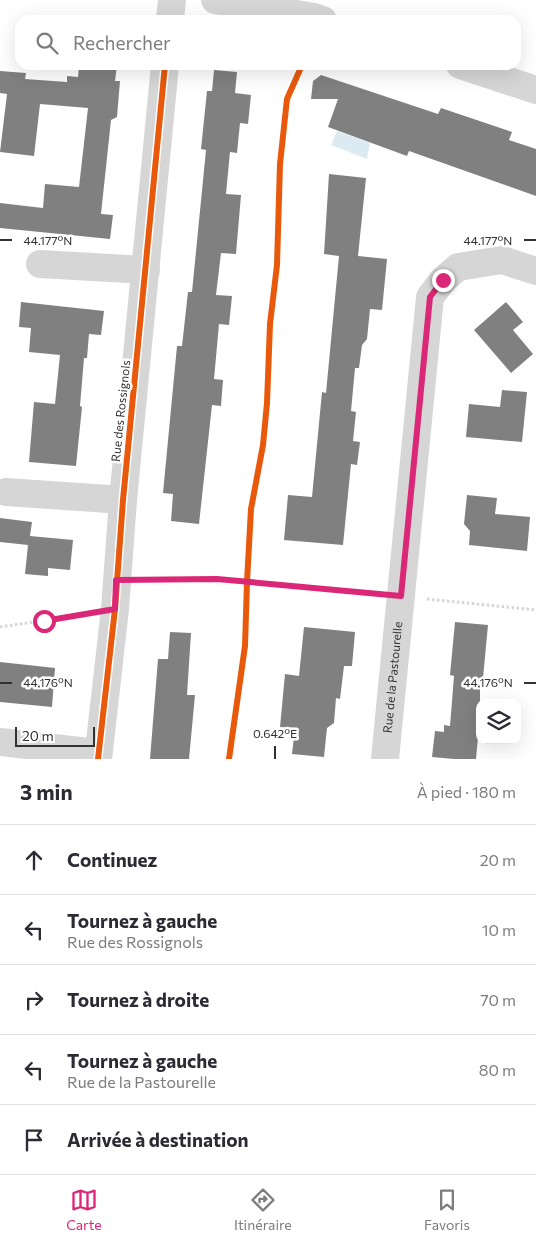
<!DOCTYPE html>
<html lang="fr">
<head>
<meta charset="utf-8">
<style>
	:root { --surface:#fff; --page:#f2f2f3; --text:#2b2b33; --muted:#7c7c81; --line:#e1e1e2; --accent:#db2777 }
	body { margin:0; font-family:Commissioner,sans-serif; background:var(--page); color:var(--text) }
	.controls { position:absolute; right:15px; bottom:15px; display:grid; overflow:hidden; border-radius:10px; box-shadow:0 5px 20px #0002 }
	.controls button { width:45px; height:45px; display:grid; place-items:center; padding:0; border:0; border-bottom:1px solid var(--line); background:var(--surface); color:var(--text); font:25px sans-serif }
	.scale { position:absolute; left:15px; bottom:12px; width:80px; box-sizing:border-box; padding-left:5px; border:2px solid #323232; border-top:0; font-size:14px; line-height:18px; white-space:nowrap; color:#323232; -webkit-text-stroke:4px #fff; paint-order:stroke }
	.stop { position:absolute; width:15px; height:15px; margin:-11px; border:4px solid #db2777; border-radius:50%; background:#fff }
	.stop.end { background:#db2777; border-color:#fff; box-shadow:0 1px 5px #0008 }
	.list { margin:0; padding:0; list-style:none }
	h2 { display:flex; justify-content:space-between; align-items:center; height:65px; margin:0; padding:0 20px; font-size:21px }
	h2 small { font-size:16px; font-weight:400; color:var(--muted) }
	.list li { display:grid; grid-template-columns:32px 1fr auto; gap:15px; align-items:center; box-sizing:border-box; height:70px; padding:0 20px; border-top:1px solid var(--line) }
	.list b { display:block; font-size:19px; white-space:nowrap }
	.list p { margin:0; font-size:16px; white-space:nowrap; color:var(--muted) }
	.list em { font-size:16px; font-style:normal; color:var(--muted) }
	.icon { flex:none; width:28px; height:28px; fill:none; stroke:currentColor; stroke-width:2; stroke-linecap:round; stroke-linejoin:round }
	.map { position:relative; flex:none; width:536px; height:759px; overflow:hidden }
	.search { position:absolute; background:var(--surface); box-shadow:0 5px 20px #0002; left:15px; right:15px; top:15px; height:55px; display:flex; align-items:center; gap:12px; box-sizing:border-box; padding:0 18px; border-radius:15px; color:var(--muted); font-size:19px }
	.sheet { height:415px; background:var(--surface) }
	nav { display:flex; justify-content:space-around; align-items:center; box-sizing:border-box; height:70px; border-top:1px solid var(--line); background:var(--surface); font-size:14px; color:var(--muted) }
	nav a { display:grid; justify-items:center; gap:2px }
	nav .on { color:var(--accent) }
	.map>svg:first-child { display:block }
</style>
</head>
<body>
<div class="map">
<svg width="536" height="759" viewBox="0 0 536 759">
	<rect width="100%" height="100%" fill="#fff"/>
	<path fill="#dcebf2" d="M337 131 370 143 367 159 331 145Z"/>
	<path fill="#808080" d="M79 65H117L115 81H120L117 117 111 120 101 214 113 215 110 239 0 228V203L43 208 45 184 79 187 88 108 40 104 34 156 0 152 7 94 0 93V71L26 73 25 79 67 82V76L78 77Z
		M214 70 237 72 235 93 251 95 248 124 240 123 237 153 230 152 226 194 241 195 236 254 221 253 216 295 232 296 229 325 219 324 214 379 223 380 221 406 212 405 199 524 171 521 173 494 163 493 177 346H182L188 292H192L206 150 201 149 207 91H212Z
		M321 75 438 114 441 108 512 132 509 140 536 149V196L409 151 407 156 328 127 338 99H311L313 81Z
		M329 174 366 178 358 256 387 259 382 310 370 309 367 339 362 345 359 368H355L351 411 356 412 353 441 360 442 357 465 351 464 343 545 284 540 288 495 312 497 322 392 326 393 339 256 324 254Z
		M21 302 104 311 101 335 89 334 87 358H84L80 406 82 407 76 466 29 462 34 402 55 404 60 355 29 352 31 328 19 327Z
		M506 302 523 322 513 330 533 354 511 373 474 330Z
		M502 390 527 392 522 442 466 437 469 404 500 407Z
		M467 495 497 498 495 514 530 517 527 551 469 545 470 531 464 524Z
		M0 518 32 522 30 536 73 540 70 570 48 568V576L25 574 28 545 0 542Z
		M455 622 488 625 483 678H480V715L476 759H454L432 757 435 731 444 732V725L450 726 454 676 450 675Z
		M304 627 355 632 352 666H344L340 699 336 698 334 723 327 728 324 757 292 754 295 728 280 727 285 674 299 676Z
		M170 632 191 633 187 695H195L189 759H150L158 659H168Z
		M0 662 55 668 52 707 0 702Z"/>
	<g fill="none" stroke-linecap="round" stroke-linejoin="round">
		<path stroke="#d6d6d6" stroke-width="3" stroke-dasharray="2.5 2.5" stroke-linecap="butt" d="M143 580 217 579 374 594
			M427 599 536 610
			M0 627 87 614"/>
		<g stroke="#d6d6d6" stroke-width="28">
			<path d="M215 0 314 17 323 20"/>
			<path d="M170 20 172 0"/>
			<path d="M460 65 536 90"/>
			<path d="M40 264 146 270"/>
			<path d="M6 492 123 500"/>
			<path d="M0 742 98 753"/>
			<path d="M98 759 115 609 123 500 165 65"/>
			<path id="s1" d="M385 759 430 297 443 280 458 267 502 260 536 271"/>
		</g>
		<path stroke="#00873e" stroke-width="5" stroke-dasharray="10 5" stroke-linecap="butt" d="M313 20 314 17"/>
		<g stroke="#fff" stroke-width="9">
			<path id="cycleway" d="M98 759 115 609 123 500 165 65
				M229 759 245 646 247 582 251 509 263 445 267 403 270 324 277 265 280 164 287 99 302 65"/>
		</g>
		<use href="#cycleway" stroke="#e8590c" stroke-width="6"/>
	</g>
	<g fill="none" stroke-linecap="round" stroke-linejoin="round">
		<path stroke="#db2777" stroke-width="6" d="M44 621 115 609 116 580 217 579 401 596 430 297 443 280"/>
	</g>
	<path fill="none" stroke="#323232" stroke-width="2" d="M0 240H12M524 240H536M0 683H12M524 683H536M275 746V759"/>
	<g text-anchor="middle" stroke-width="5" stroke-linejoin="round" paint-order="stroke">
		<g font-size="12" fill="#323232" stroke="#fff">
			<text transform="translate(121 411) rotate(-84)" y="4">Rue des Rossignols</text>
			<text dy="4" stroke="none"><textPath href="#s1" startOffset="82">Rue de la Pastourelle</textPath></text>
		</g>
	</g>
	<g font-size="12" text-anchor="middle" fill="#323232" stroke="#fff" stroke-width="5" stroke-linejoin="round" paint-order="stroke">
		<text x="48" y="245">44.177°N</text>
		<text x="488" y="245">44.177°N</text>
		<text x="48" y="687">44.176°N</text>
		<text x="488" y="687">44.176°N</text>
		<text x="275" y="738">0.642°E</text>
	</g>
</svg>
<div class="controls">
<button><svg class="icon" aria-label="layers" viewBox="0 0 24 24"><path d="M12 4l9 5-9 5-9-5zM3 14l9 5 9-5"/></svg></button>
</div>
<div class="scale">20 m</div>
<div class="stop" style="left:44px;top:621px"></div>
<div class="stop end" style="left:443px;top:280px"></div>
<div class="search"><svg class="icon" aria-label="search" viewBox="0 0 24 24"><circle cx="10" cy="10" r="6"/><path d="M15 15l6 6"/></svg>Rechercher</div>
</div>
<section class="sheet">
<h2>3 min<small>À pied · 180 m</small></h2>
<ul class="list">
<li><svg class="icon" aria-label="ahead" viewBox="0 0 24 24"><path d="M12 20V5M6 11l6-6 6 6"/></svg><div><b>Continuez</b></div><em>20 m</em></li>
<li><svg class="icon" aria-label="left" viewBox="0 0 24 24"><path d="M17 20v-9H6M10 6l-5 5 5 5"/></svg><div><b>Tournez à gauche</b><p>Rue des Rossignols</p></div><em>10 m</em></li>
<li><svg class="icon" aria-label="right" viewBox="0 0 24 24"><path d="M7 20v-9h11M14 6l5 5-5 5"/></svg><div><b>Tournez à droite</b></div><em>70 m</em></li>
<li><svg class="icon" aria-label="left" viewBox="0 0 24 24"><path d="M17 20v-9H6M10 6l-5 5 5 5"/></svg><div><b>Tournez à gauche</b><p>Rue de la Pastourelle</p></div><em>80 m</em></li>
<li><svg class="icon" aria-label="arrive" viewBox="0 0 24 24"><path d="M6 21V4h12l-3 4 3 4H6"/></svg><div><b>Arrivée à destination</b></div></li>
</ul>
</section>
<nav>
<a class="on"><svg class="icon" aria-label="map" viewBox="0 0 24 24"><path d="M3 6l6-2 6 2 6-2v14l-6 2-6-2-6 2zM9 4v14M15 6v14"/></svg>Carte</a>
<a><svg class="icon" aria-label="directions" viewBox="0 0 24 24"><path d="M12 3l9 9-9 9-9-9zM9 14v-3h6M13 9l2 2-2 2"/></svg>Itinéraire</a>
<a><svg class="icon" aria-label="saved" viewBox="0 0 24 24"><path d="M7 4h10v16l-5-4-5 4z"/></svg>Favoris</a>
</nav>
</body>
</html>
